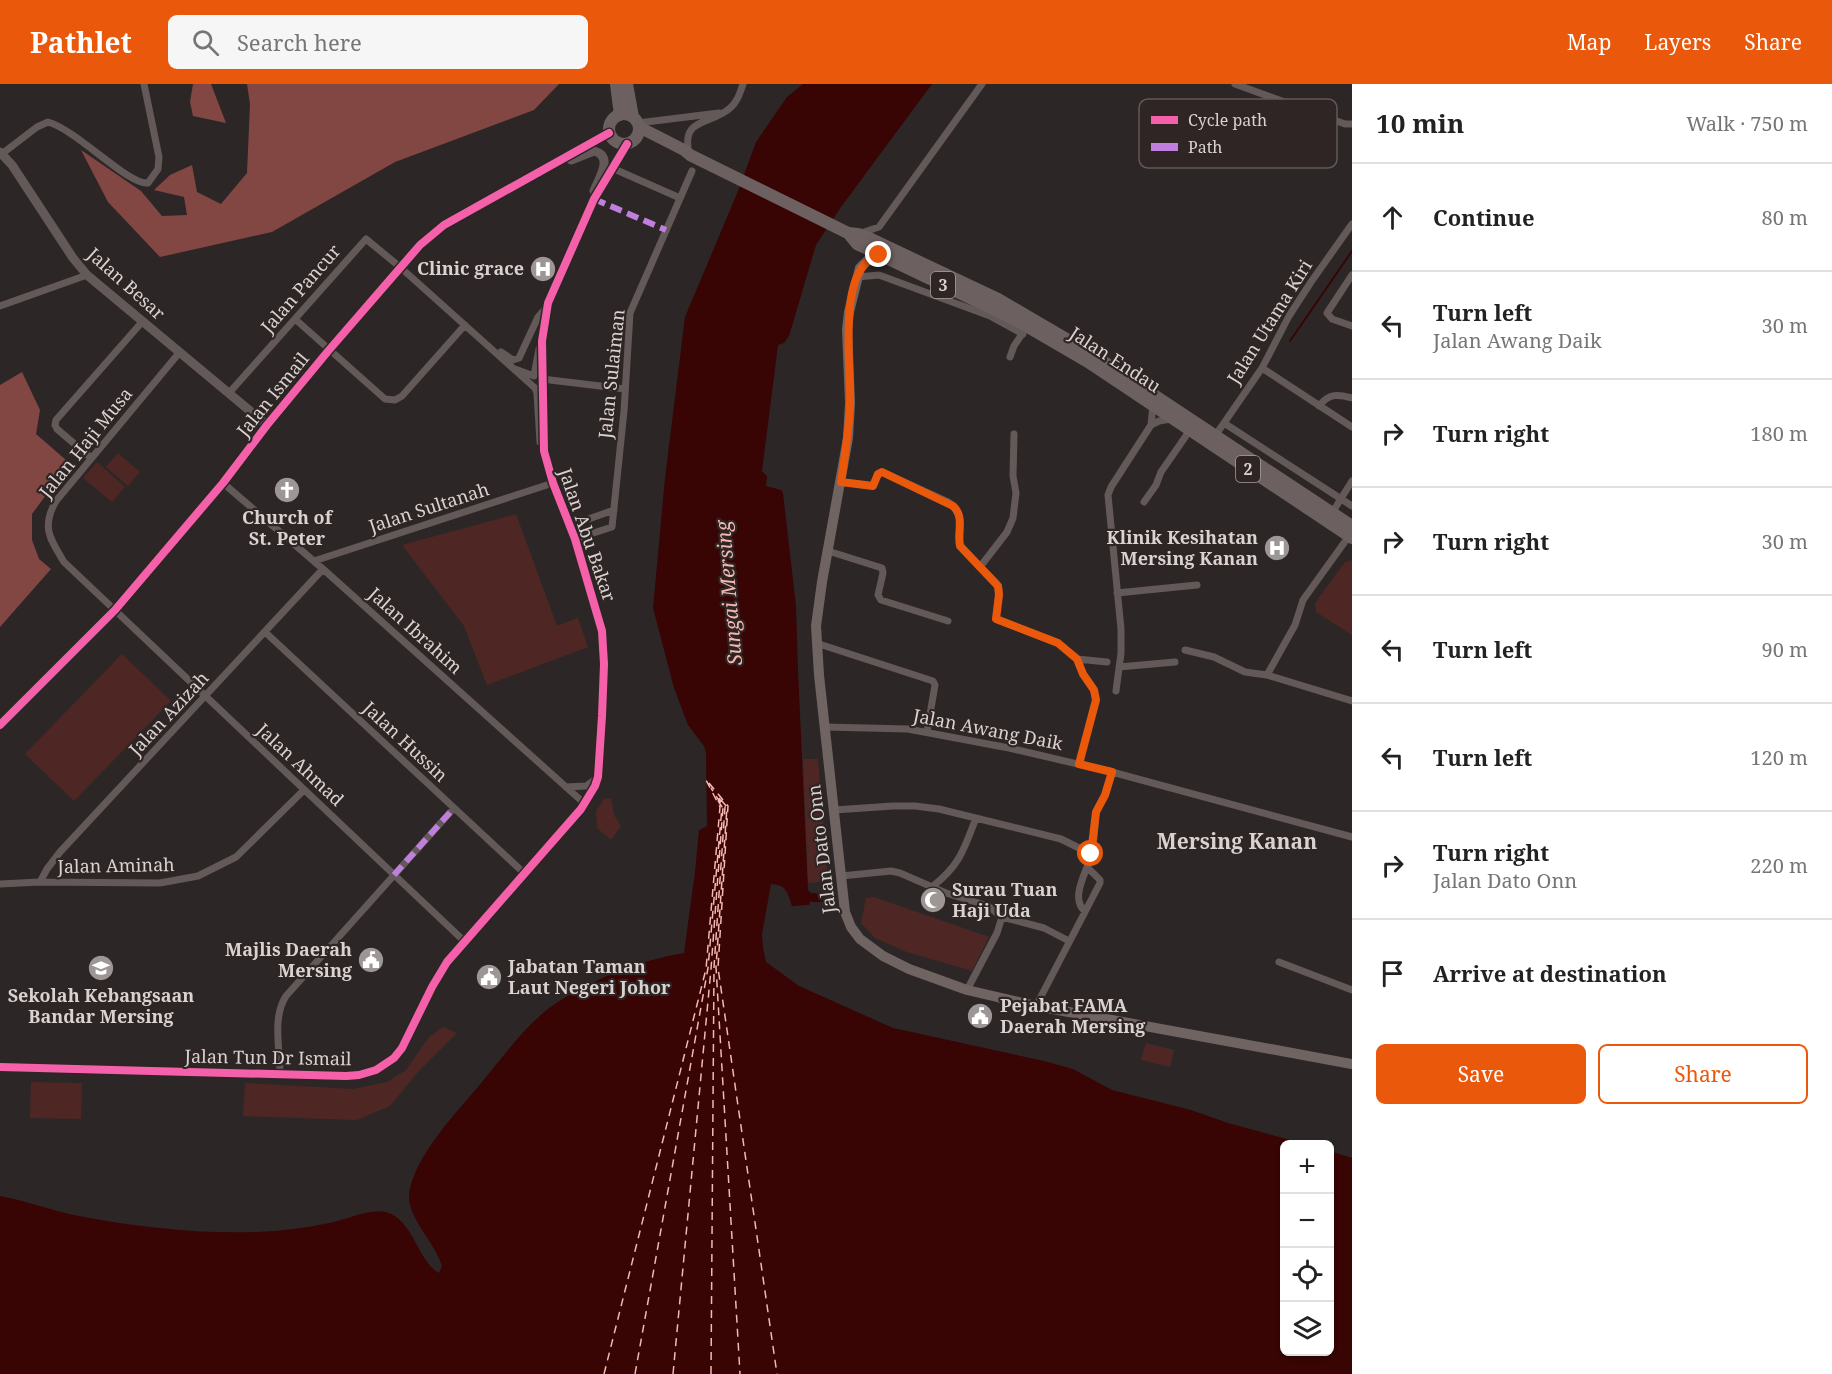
<!DOCTYPE html>
<html lang="en">
<head>
<meta charset="utf-8">
<style>
	:root { --surface:#fff; --page:#f6f6f6; --text:#222; --muted:#767676; --line:#e0e0e0; --accent:#ea580c }
	body { margin:0; font-family:"Noto Serif",serif; background:var(--page); color:var(--text) }
	.controls { position:absolute; right:18px; bottom:18px; display:grid; overflow:hidden; border-radius:9px; box-shadow:0 2px 4px #0004 }
	.controls button { width:54px; height:54px; display:grid; place-items:center; padding:0; border:0; border-bottom:2px solid var(--line); background:var(--surface); color:var(--text); font:30px sans-serif }
	.stop { position:absolute; width:18px; height:18px; margin:-14px; border:4px solid #ea580c; border-radius:50%; background:#fff }
	.stop.end { background:#ea580c; border-color:#fff; box-shadow:0 2px 6px #0008 }
	.list { margin:0; padding:0; list-style:none }
	h2 { display:flex; justify-content:space-between; align-items:center; height:78px; margin:0; padding:0 24px; font-size:26px }
	h2 small { font-size:20px; font-weight:400; color:var(--muted) }
	.list li { display:grid; grid-template-columns:39px 1fr auto; gap:18px; align-items:center; box-sizing:border-box; height:108px; padding:0 24px; border-top:2px solid var(--line) }
	.list b { display:block; font-size:22px; white-space:nowrap }
	.list p { margin:0; font-size:20px; white-space:nowrap; color:var(--muted) }
	.list em { font-size:20px; font-style:normal; color:var(--muted) }
	.actions { display:flex; gap:12px; padding:18px 24px }
	.actions a { flex:1; padding:14px 0; border:2px solid var(--accent); border-radius:9px; text-align:center; font-size:21px; color:var(--accent) }
	.actions .main { background:var(--accent); color:#fff }
	.icon { flex:none; width:33px; height:33px; fill:none; stroke:currentColor; stroke-width:2; stroke-linecap:round; stroke-linejoin:round }
	.map { position:relative; flex:none; width:1352px; height:1290px; overflow:hidden }
	header { display:flex; align-items:center; gap:36px; box-sizing:border-box; height:84px; padding:0 30px; background:var(--accent); color:#fff }
	header strong { font-size:28px }
	nav { display:flex; gap:33px; margin-inline-start:auto; font-size:21px }
	.search { width:420px; height:54px; background:var(--page); display:flex; align-items:center; gap:15px; box-sizing:border-box; padding:0 21px; border-radius:9px; color:var(--muted); font-size:22px }
	main { display:flex }
	aside { flex:1; background:var(--surface) }
	.map>svg:first-child { display:block }
</style>
</head>
<body>
<header>
<strong>Pathlet</strong>
<div class="search"><svg class="icon" aria-label="search" viewBox="0 0 24 24"><circle cx="10" cy="10" r="6"/><path d="M15 15l6 6"/></svg>Search here</div>
<nav><a>Map</a><a>Layers</a><a>Share</a></nav>
</header>
<main>
<div class="map">
<svg width="1352" height="1290" viewBox="0 0 1352 1290">
	<rect width="100%" height="100%" fill="#2c2726"/>
	<path fill="#4e2724" d="M118 369 140 388 128 402 106 383Z
		M97 378 125 403 112 418 83 394Z
		M516 430 557 542 578 534 588 563 487 601 464 542 402 461Z
		M1352 476V551L1316 528 1315 519 1345 478Z
		M122 570 171 617 74 717 25 670Z
		M803 675H818L828 797 808 799Z
		M611 714 614 731 621 742 611 756 597 744 596 727 604 715Z
		M874 813 989 853 972 887 904 867 875 854 861 839 866 814Z
		M443 943 457 949 417 989 390 1022 357 1036 243 1032 245 999 353 1005 387 998 406 986 429 953Z
		M1146 959 1174 966 1170 983 1141 976Z
		M31 998 82 999 81 1035 30 1034Z"/>
	<path fill="#824742" d="M193 0H211L226 39 193 32 190 18Z
		M247 0H559L534 26 395 78 272 148 160 173 108 118 81 66 141 107 162 132 187 131 184 113 154 106 170 91 192 81 197 108 221 120 247 89 250 20Z
		M22 288 40 326 36 350 66 376 60 392 32 430V456L39 475 51 485 0 543V301Z"/>
	<path fill="#380404" d="M803 0H932L841 123 816 161 789 252 784 259 778 261 762 387 767 392 766 402 781 406 783 409 796 522 798 586 808 806 811 809 832 811 836 814 830 818H810L809 821 792 822C787 808 787 801 771 800L762 850 763 864 766 878 799 902 893 944 1044 977 1073 985 1112 1006 1191 1026 1228 1039 1305 1060H1284V1268H1330V1067L1352 1074V1290H0V1112C27 1117 53 1127 79 1132 137 1143 198 1150 256 1148 281 1147 305 1144 329 1139 346 1136 369 1124 386 1128 414 1136 417 1177 439 1189L442 1182C436 1160 408 1134 409 1112 410 1098 417 1083 425 1070 441 1044 462 1022 482 998 507 968 530 934 564 914 601 892 641 876 684 869L695 788 699 746 707 742 706 669 704 662 688 641 674 604 653 524 665 394 685 233 738 107 756 58 787 13Z"/>
	<g fill="none" stroke-linecap="round" stroke-linejoin="round">
		<path stroke="#380404" stroke-width="2" d="M1290 257 1352 167"/>
		<path stroke="#f6b8b1" stroke-width="1.5" stroke-dasharray="8 6" stroke-linecap="butt" d="M709 699 728 722 718 884 777 1290
			M721 716 727 723 716 883 740 1290
			M604 1290 706 885 720 723 706 696
			M635 1290 708 884 722 723 717 715
			M673 1290 711 885 723 723 711 704
			M711 1290 714 883 725 723 719 714"/>
		<path stroke="#635958" stroke-width="7" d="M1235 0 1345 40H1352
			M638 39 719 29
			M3 69 37 43 48 38C77 46 129 102 148 99L158 85 159 73 144 0
			M689 69C681 34 709 41 729 25 737 19 740 9 743 0
			M612 84 680 114
			M861 149 879 143 982 0
			M1352 191 1327 229 1332 235 1352 242
			M857 193 879 191 990 232 1023 250
			M0 222 87 191
			M295 235 385 315 395 316 402 312 465 241
			M501 268 513 276 519 274 538 233 546 224
			M179 269 56 417C41 443 50 455 64 478L464 857
			M1010 273 1014 262 1024 247
			M1262 284 1352 343
			M515 285 534 292 539 265
			M542 295 625 305
			M229 309 366 155 400 183 535 304 537 309 540 358
			M1153 321 1151 341 1159 337 1171 335
			M1319 322C1329 309 1338 310 1352 314
			M1224 339 1352 422
			M1215 352 1262 284 1289 232 1311 198 1352 140
			M91 374 57 345 55 341 56 336 142 238
			M841 398 873 402 878 390 882 388 948 418C968 431 956 443 960 462L996 499 999 506 996 535 1058 559 1077 575 1083 590 1094 606 1096 616 1079 680
			M223 399 323 485 585 720
			M1144 418 1156 401 1161 388 1190 346
			M1332 429 1352 397
			M569 442 614 426
			M575 455 612 443 624 327 630 229 692 87
			M828 467 882 484 883 489 878 511 881 516 948 537
			M314 477 553 399
			M980 483 1007 448 1013 434 1016 409 1013 392 1014 350
			M1117 509 1197 501
			M265 548 524 789
			M816 559 933 597 935 601 927 648
			M1185 566 1214 573 1245 588 1267 591 1352 617
			M1077 575 1107 578
			M1119 583 1175 578
			M1267 591 1295 541 1303 516 1349 452
			M1116 607 1121 569V545L1108 411 1111 403 1151 341
			M824 643 908 645 1009 664 1112 688 1352 753
			M566 703 586 702 597 694
			M834 726 893 722H915L939 725 1061 755 1091 770
			M841 792 891 787 900 789 946 809 988 822 1002 833
			M40 798 47 785 60 768 323 485
			M0 800 40 798 160 799 198 792 236 773 304 706
			M933 802C960 781 964 765 976 734
			M1085 827C1072 817 1082 796 1087 783
			M1002 833 1044 844 1069 857
			M1279 878 1352 906
			M967 906 997 849 1002 833
			M1036 922 1100 799V796L1087 783 1094 754 1096 728 1105 712 1112 688
			M280 989C280 966 272 933 286 912L454 724"/>
		<path stroke="#635958" stroke-width="9" d="M0 68 12 81 73 174 87 191 267 341
			M571 76 594 67C614 72 599 94 594 107
			M0 641 115 526 223 399 267 341 329 266 420 161 444 141 609 49
			M0 983 346 992 359 991 376 986 394 974 402 964 432 903 447 878 581 725 595 702 598 693 602 632 604 580 602 547 575 455 553 399 544 367 542 257 548 219 594 115 627 60"/>
		<path stroke="#706463" stroke-width="10" d="M879 171 871 173 860 184 849 228 847 245 850 319 848 354 822 498 816 542 819 591 841 792 845 828 851 843 860 855 883 872 909 885 967 906 1036 922 1352 980"/>
		<path stroke="#6d6060" stroke-width="12" d="M616 0 620 31
			M627 0 633 33
			M609 45a15 15 0 1 1 30 0a15 15 0 1 1-30 0Z
			M639 43 684 66 690 71 848 149 857 160 1014 235 1088 278 1352 454
			M848 149 858 150 869 154 998 215 1039 239 1092 270 1352 442"/>
		<path stroke="#c07fdc" stroke-width="6" stroke-dasharray="12 6" stroke-linecap="butt" d="M594 115 666 146
			M394 791 454 724"/>
		<g stroke="#2e2524" stroke-width="11">
			<path id="cycleway" d="M0 641 115 526 223 399 267 341 329 266 420 161 444 141 609 49
				M0 983 346 992 359 991 376 986 394 974 402 964 432 903 447 878 581 725 595 702 598 693 602 632 604 580 602 547 575 455 553 399 544 367 542 257 548 219 594 115 627 60"/>
		</g>
		<use href="#cycleway" stroke="#f560ab" stroke-width="8"/>
	</g>
	<g fill="none" stroke-linecap="round" stroke-linejoin="round">
		<path stroke="#ea580c" stroke-width="8" d="M879 171C835 183 852 286 850 320 849 346 845 372 841 398L873 402 878 390 882 388 953 422C965 433 957 448 960 462L998 502 999 511 996 535 1058 559 1077 575 1083 590 1094 606 1096 616 1079 680 1112 688 1105 711 1096 728 1091 770"/>
	</g>
	<defs>
		<g id="hospital-disc" transform="scale(1.35)"><circle r="9.5" fill="#9c9695" stroke="#2e2524"/><path d="M-5-5h3v3.5h4V-5h3V5h-3V1.5h-4V5h-3Z" fill="#fff"/></g>
		<g id="church-disc" transform="scale(1.35)"><circle r="9.5" fill="#9c9695" stroke="#2e2524"/><path d="M-1.2-6h2.4v3.5h3.3v2.4h-3.3V6h-2.4V-.1h-3.3v-2.4h3.3Z" fill="#fff"/></g>
		<g id="mosque-disc" transform="scale(1.35)"><circle r="9.5" fill="#9c9695" stroke="#2e2524"/><path d="M3.5-4.9A6 6 0 1 0 3.5 4.9A5 5 0 1 1 3.5-4.9Z" fill="#fff"/></g>
		<g id="civic-disc" transform="scale(1.35)"><circle r="9.5" fill="#9c9695" stroke="#2e2524"/><path d="M-.6-6.5H3V-4.5H.6V-3L4-1V1h2V6H-6V1h2V-1L-.6-3ZM-1.2 2.5V6h2.4V2.5Z" fill="#fff"/></g>
		<g id="school-disc" transform="scale(1.35)"><circle r="9.5" fill="#9c9695" stroke="#2e2524"/><path d="M0-5L7-2L0 1L-7-2ZM-4 1L0 2.5L4 1V4Q0 6-4 4Z" fill="#fff"/></g>
	</defs>
	<g fill-rule="evenodd">
		<use href="#hospital-disc" x="543" y="185"/>
		<use href="#church-disc" x="287" y="406"/>
		<use href="#hospital-disc" x="1277" y="464"/>
		<use href="#mosque-disc" x="933" y="816"/>
		<use href="#civic-disc" x="371" y="876"/>
		<use href="#school-disc" x="101" y="884"/>
		<use href="#civic-disc" x="489" y="893"/>
		<use href="#civic-disc" x="980" y="932"/>
	</g>
	<g text-anchor="middle" stroke-width="4.5" stroke-linejoin="round" paint-order="stroke">
		<g fill="#2e2524" stroke="#a59e9d" stroke-width="1.5">
			<rect x="931" y="188" width="24" height="26" rx="4.5"/>
			<rect x="1236" y="372" width="24" height="26" rx="4.5"/>
		</g>
		<g font-size="16" font-weight="bold" fill="#d8d2d1">
			<text x="943" y="207">3</text>
			<text x="1248" y="391">2</text>
		</g>
		<g font-size="18" font-weight="bold" fill="#d8d2d1" stroke="#2e2524" text-anchor="end">
			<text x="524" y="191">Clinic grace</text>
			<text x="287" y="440" text-anchor="middle">Church of<tspan x="287" dy="21">St. Peter</tspan></text>
			<text x="1258" y="460">Klinik Kesihatan<tspan x="1258" dy="21">Mersing Kanan</tspan></text>
			<text x="952" y="812" text-anchor="start">Surau Tuan<tspan x="952" dy="21">Haji Uda</tspan></text>
			<text x="352" y="872">Majlis Daerah<tspan x="352" dy="21">Mersing</tspan></text>
			<text x="508" y="889" text-anchor="start">Jabatan Taman<tspan x="508" dy="21">Laut Negeri Johor</tspan></text>
			<text x="101" y="918" text-anchor="middle">Sekolah Kebangsaan<tspan x="101" dy="21">Bandar Mersing</tspan></text>
			<text x="1000" y="928" text-anchor="start">Pejabat FAMA<tspan x="1000" dy="21">Daerah Mersing</tspan></text>
		</g>
		<g font-size="18" fill="#d8d2d1" stroke="#2e2524">
			<text transform="translate(126 200) rotate(42)" y="6">Jalan Besar</text>
			<text transform="translate(301 205) rotate(-49)" y="6">Jalan Pancur</text>
			<text transform="translate(1270 238) rotate(-58)" y="6">Jalan Utama Kiri</text>
			<text transform="translate(1115 276) rotate(33)" y="6">Jalan Endau</text>
			<text transform="translate(612 290) rotate(-84)" y="6">Jalan Sulaiman</text>
			<text transform="translate(273 311) rotate(-51)" y="6">Jalan Ismail</text>
			<text transform="translate(86 359) rotate(-51)" y="6">Jalan Haji Musa</text>
			<text transform="translate(429 424) rotate(-18)" y="6">Jalan Sultanah</text>
			<text transform="translate(587 451) rotate(71)" y="6">Jalan Abu Bakar</text>
			<text transform="translate(415 547) rotate(42)" y="6">Jalan Ibrahim</text>
			<text transform="translate(169 630) rotate(-47)" y="6">Jalan Azizah</text>
			<text transform="translate(988 646) rotate(11)" y="6">Jalan Awang Daik</text>
			<text transform="translate(405 658) rotate(43)" y="6">Jalan Hussin</text>
			<text transform="translate(300 681) rotate(43)" y="6">Jalan Ahmad</text>
			<text transform="translate(822 765) rotate(-97)" y="6">Jalan Dato Onn</text>
			<text transform="translate(116 782) rotate(-1)" y="6">Jalan Aminah</text>
			<text transform="translate(268 974) rotate(1)" y="6">Jalan Tun Dr Ismail</text>
		</g>
		<g font-size="20" font-style="italic" fill="#f6b8b1" stroke="#2e2524">
			<text transform="translate(729 509) rotate(-95)" y="7">Sungai Mersing</text>
		</g>
		<g font-size="21" font-weight="bold" fill="#d8d2d1" stroke="#2e2524">
			<text x="1237" y="765">Mersing Kanan</text>
		</g>
	</g>
	<rect x="1139" y="15" width="198" height="69" rx="9" fill="#2e2524" stroke="#615958" stroke-width="1.5"/>
	<rect x="1151" y="32" width="27" height="8" fill="#f560ab"/>
	<rect x="1151" y="59" width="27" height="8" fill="#c07fdc"/>
	<g font-size="16" fill="#d8d2d1">
		<text x="1188" y="42">Cycle path</text>
		<text x="1188" y="69">Path</text>
	</g>
</svg>
<div class="controls">
<button>+</button>
<button>−</button>
<button><svg class="icon" aria-label="locate" viewBox="0 0 24 24"><circle cx="12" cy="12" r="6"/><path d="M12 2v4M12 18v4M2 12h4M18 12h4"/></svg></button>
<button><svg class="icon" aria-label="layers" viewBox="0 0 24 24"><path d="M12 4l9 5-9 5-9-5zM3 14l9 5 9-5"/></svg></button>
</div>
<div class="stop" style="left:1091px;top:770px"></div>
<div class="stop end" style="left:879px;top:171px"></div>
</div>
<aside>
<h2>10 min<small>Walk · 750 m</small></h2>
<ul class="list">
<li><svg class="icon" aria-label="ahead" viewBox="0 0 24 24"><path d="M12 20V5M6 11l6-6 6 6"/></svg><div><b>Continue</b></div><em>80 m</em></li>
<li><svg class="icon" aria-label="left" viewBox="0 0 24 24"><path d="M17 20v-9H6M10 6l-5 5 5 5"/></svg><div><b>Turn left</b><p>Jalan Awang Daik</p></div><em>30 m</em></li>
<li><svg class="icon" aria-label="right" viewBox="0 0 24 24"><path d="M7 20v-9h11M14 6l5 5-5 5"/></svg><div><b>Turn right</b></div><em>180 m</em></li>
<li><svg class="icon" aria-label="right" viewBox="0 0 24 24"><path d="M7 20v-9h11M14 6l5 5-5 5"/></svg><div><b>Turn right</b></div><em>30 m</em></li>
<li><svg class="icon" aria-label="left" viewBox="0 0 24 24"><path d="M17 20v-9H6M10 6l-5 5 5 5"/></svg><div><b>Turn left</b></div><em>90 m</em></li>
<li><svg class="icon" aria-label="left" viewBox="0 0 24 24"><path d="M17 20v-9H6M10 6l-5 5 5 5"/></svg><div><b>Turn left</b></div><em>120 m</em></li>
<li><svg class="icon" aria-label="right" viewBox="0 0 24 24"><path d="M7 20v-9h11M14 6l5 5-5 5"/></svg><div><b>Turn right</b><p>Jalan Dato Onn</p></div><em>220 m</em></li>
<li><svg class="icon" aria-label="arrive" viewBox="0 0 24 24"><path d="M6 21V4h12l-3 4 3 4H6"/></svg><div><b>Arrive at destination</b></div></li>
</ul>
<div class="actions"><a class="main">Save</a><a>Share</a></div>
</aside>
</main>
</body>
</html>
